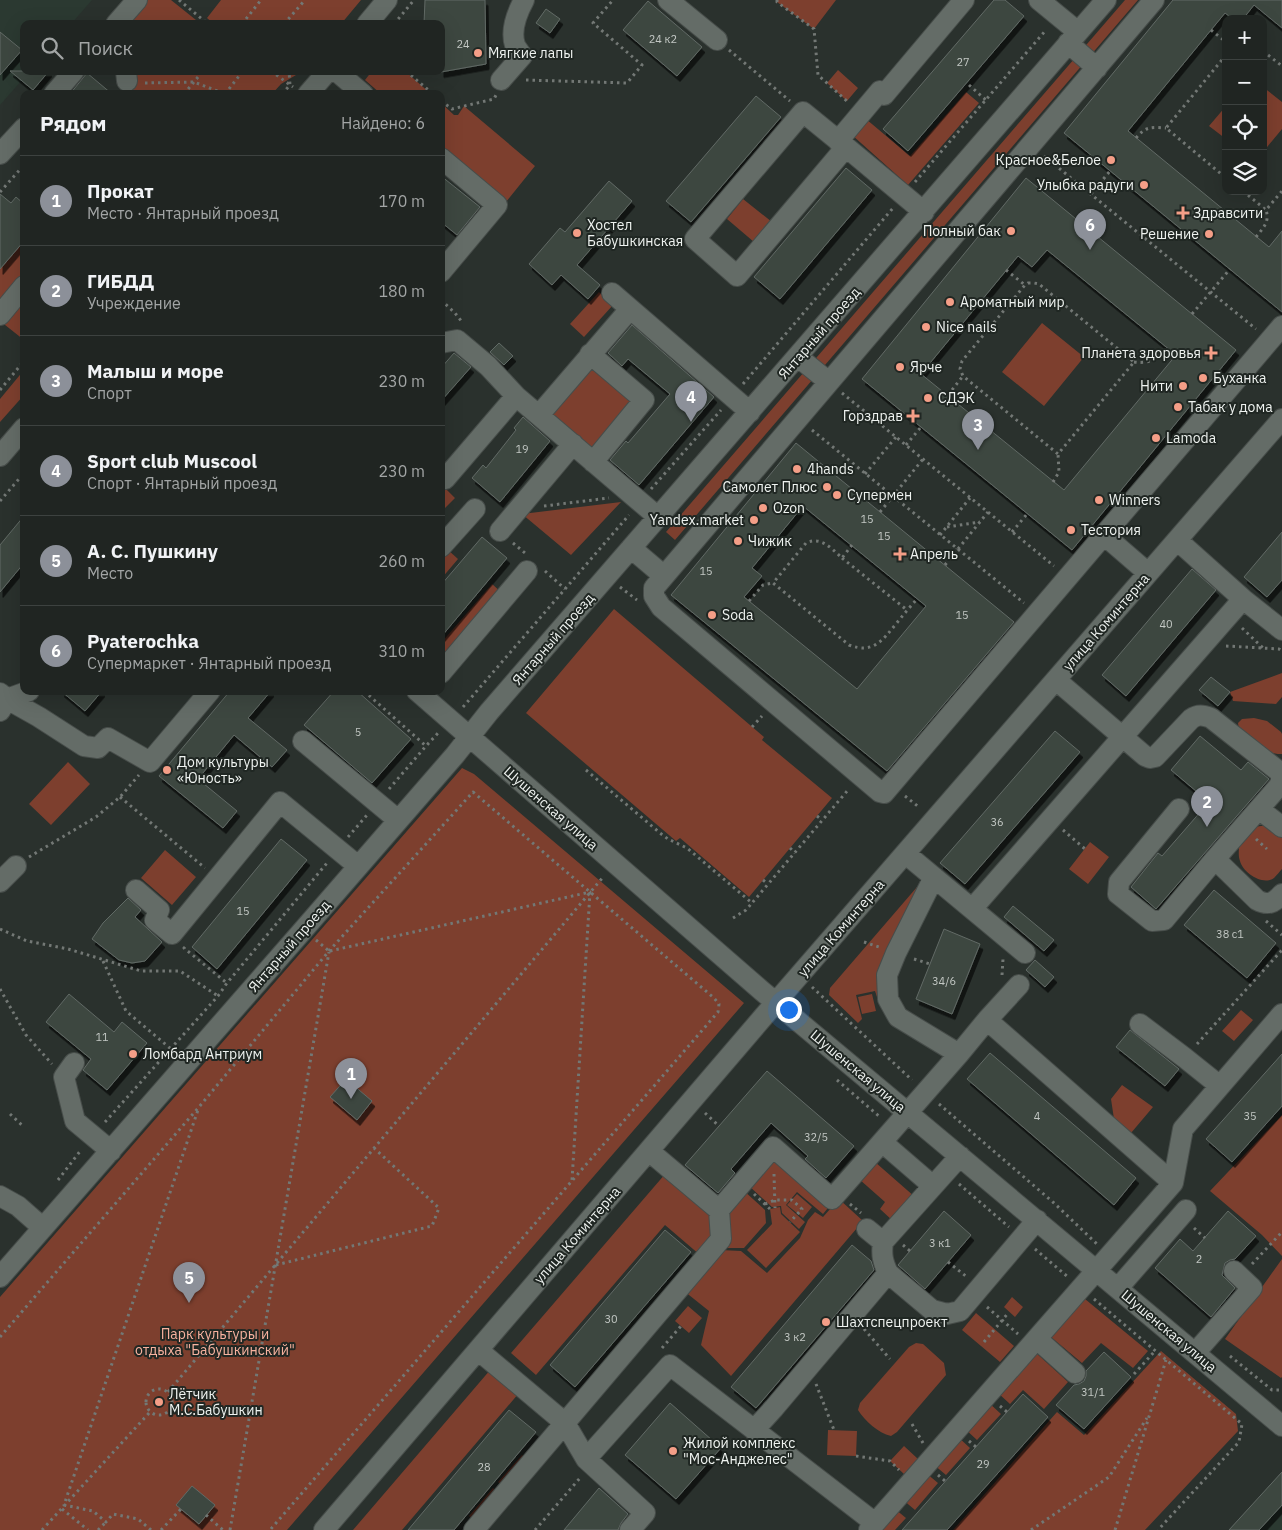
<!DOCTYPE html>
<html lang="ru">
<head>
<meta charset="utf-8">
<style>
	:root { --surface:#202522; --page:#282d2a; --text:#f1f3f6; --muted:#a2a5a5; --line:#3d4240; --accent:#8c9099 }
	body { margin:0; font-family:"IBM Plex Sans",sans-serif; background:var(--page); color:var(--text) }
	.controls { position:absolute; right:15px; top:15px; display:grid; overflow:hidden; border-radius:10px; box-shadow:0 5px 20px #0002 }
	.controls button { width:45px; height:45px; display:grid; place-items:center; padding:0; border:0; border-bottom:1px solid var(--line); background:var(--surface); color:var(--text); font:25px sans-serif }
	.you { position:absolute; left:788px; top:1009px; width:18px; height:18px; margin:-12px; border:4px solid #fff; border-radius:50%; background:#1a73e8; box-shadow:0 0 0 8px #1a73e833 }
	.badge { display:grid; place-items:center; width:32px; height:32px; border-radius:50%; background:var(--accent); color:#fff; font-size:16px; font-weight:700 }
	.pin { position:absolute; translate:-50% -41px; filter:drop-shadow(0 1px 2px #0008) }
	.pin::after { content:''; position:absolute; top:26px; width:18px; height:15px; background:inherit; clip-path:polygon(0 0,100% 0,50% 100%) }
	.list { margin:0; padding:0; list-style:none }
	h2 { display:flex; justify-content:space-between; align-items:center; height:65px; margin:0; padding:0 20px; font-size:21px }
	h2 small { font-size:16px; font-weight:400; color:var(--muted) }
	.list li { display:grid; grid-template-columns:32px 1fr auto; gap:15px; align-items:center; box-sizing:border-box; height:90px; padding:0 20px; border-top:1px solid var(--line) }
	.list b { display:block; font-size:19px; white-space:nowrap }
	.list p { margin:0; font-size:16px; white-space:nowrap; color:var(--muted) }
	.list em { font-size:16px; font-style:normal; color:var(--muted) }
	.icon { flex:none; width:28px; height:28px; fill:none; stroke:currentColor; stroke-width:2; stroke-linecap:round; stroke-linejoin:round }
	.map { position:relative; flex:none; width:1282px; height:1530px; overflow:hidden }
	.search { position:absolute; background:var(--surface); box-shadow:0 5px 20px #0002; left:20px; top:20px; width:425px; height:55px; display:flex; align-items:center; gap:12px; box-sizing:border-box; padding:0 18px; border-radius:10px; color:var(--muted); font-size:19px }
	.panel { position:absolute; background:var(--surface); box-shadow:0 5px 20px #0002; left:20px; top:90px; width:425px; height:605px; border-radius:10px }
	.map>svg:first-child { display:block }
</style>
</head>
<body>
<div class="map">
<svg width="1282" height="1530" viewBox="0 0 1282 1530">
	<defs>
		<filter id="shadow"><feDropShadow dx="3" dy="5.5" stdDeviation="0" flood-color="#0009"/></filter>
	</defs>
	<rect width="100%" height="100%" fill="#2a312d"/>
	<path fill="#2b3931" d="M0 0H92L71 24H24V71H30L0 105Z
		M1282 1505V1530H1259Z"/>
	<path fill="#7d3f2e" d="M142 0H171L201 24H124Z
		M221 0H361L341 24H214L207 18Z
		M777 0H836L814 29 777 2Z
		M1125 0H1138L675 540 666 532Z
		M838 70 858 88 847 101 827 83Z
		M128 71H300L296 75 281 84 272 94H132Z
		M372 71H405L431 94H381L365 80Z
		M1263 87 1282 102V129L1263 152Z
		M966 92 979 103 908 185 852 135 866 119 910 156Z
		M441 103 454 115H458L464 106 535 166 506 202 441 150Z
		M1226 106V139L1209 126Z
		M743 199 772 222 754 242 727 219Z
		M24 241V340L0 321V269Z
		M599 292 613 305 584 337 570 324Z
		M1042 323 1084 357 1044 406 1002 372Z
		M591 361 637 401 593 453 546 414Z
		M24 370V395L0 422V399Z
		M444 487 455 498 441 512V490Z
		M621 502 571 555 522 514Z
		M447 549 458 559 441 579V555Z
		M492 584 502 593 441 664V643Z
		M614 609 764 737 762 740 832 798 749 897 680 838 676 841 526 713Z
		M1282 673V697L1276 704 1233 701 1230 692Z
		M1254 718 1267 721 1281 732 1282 734V754C1265 755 1252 739 1239 730L1238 723 1242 719Z
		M68 762 90 784 51 825 29 804Z
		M462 768 474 774 744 1003 287 1530H0V1297Z
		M1261 826H1269L1282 835V869C1280 871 1277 875 1274 878 1263 886 1243 873 1240 861 1238 856 1239 850 1239 845L1254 827Z
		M1090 842 1109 857 1088 884 1069 869Z
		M165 850 196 877 172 905 141 878Z
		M917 887 922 891 884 995 877 997 875 991 856 995 862 1019 858 1023 829 995 830 988Z
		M872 994 876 1011 862 1014 858 997Z
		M1241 1010 1253 1020 1234 1041 1222 1031Z
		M1122 1085 1153 1107 1131 1133 1114 1119 1111 1099Z
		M1282 1115V1256L1262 1235 1210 1191Z
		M772 1162H779L832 1203 823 1214 797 1192 786 1205 805 1222 799 1229 782 1213 781 1206 772 1207 748 1185Z
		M875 1162 915 1197 893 1221 880 1209 885 1202 859 1179Z
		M666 1173 712 1214 714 1238 700 1255 665 1225 536 1375 511 1353Z
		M743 1190 765 1210 766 1223 744 1248H725L723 1213Z
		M797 1194 812 1207 803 1218 787 1205Z
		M839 1199 863 1221 731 1376 701 1345 709 1311 684 1291 720 1250 741 1251 767 1273 800 1238 808 1220 815 1212 823 1217Z
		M780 1207 781 1214 800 1232 766 1268 747 1250 772 1224 770 1209Z
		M1282 1259V1377L1281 1378 1225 1339Z
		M1012 1297 1023 1307 1015 1317 1004 1307Z
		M1085 1299 1148 1351 1133 1368 1101 1343 1082 1363 1051 1337Z
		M688 1306 702 1318 689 1333 675 1321Z
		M976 1313 1014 1346 1000 1362 962 1330Z
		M916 1343 923 1344 944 1363 946 1375 897 1432 891 1436C878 1433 865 1421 858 1410L860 1403 909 1347Z
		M1161 1351 1236 1414 1238 1431 1145 1530H953L1057 1412 1084 1435Z
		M1035 1352 1068 1382 1044 1409 1023 1390 1010 1404 998 1393Z
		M491 1369 519 1393 402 1530H353Z
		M988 1402 1001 1414 977 1440 964 1428Z
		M828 1430 857 1431 856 1456 827 1455Z
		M957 1436 970 1448 946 1475 933 1464Z
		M904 1446 918 1459 904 1474 890 1461Z
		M522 1455 527 1459 504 1487 498 1482Z
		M926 1473 938 1483 915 1510 902 1499Z
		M493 1488 499 1493 475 1521 469 1516Z
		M895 1509 906 1518 895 1530H877Z"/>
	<path fill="#3e4641" stroke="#616a65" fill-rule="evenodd" filter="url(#shadow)" d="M425 0H485L486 64 441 72V24H424Z
		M994 0H1005L1024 16 908 151 883 129Z
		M1173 0H1282V28L1254 5 1243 19H1233L1225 13 1128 131 1269 247 1282 231V312L1064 133Z
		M648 1 702 47 677 76 623 30Z
		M546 9 560 19 550 33 536 23Z
		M0 32 22 50 0 75Z
		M10 71H49L33 90Z
		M87 73 112 94H70Z
		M756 96 781 117 691 222 666 201Z
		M846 168 872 190 780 299 754 277Z
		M441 176 480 207 457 235 441 222Z
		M1026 178 1236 350 1072 550 862 379ZM1047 250 1176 355 1064 490 921 374 1018 256 1032 267Z
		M609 181 632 201 577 265 600 285 588 299 561 275 552 285 529 264 560 228 565 232Z
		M0 194 11 203 16 197 24 204V241L0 269Z
		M632 325 714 397 639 485 610 460 626 441 628 443 670 394 628 359 622 366 608 353Z
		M499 343 513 356 504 365 490 352Z
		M454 353 471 367 441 401V368Z
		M523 417 550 441 500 502 472 478 483 465 486 468 516 430 514 428Z
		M796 443 1014 622 887 771 671 595ZM803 506 926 606 857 689 744 597 762 576 752 568Z
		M24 516V563L0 592V545Z
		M1282 532V580L1267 597 1244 577Z
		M482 537 507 558 441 637V585Z
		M1192 569 1216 590 1126 696 1102 675Z
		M1211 677 1230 692 1218 706 1199 690Z
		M61 691H102L85 711Z
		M230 691H271L248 718 287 750 272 767 234 735 198 779 237 811 223 828 159 776Z
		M334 691H357L411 739 372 783 304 725Z
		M1055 731 1080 752 965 884 940 863Z
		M1200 736 1241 770 1248 762 1269 779 1156 909 1131 887 1158 853 1162 856 1209 802 1171 770Z
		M281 839 307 860 217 969 192 947Z
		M1214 890 1276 943 1247 978 1184 925Z
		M128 898 141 910 135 917 162 942 145 961 132 963 119 960 92 939 103 923Z
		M1013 906 1054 940 1044 951 1004 917Z
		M944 929 980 944 952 1014 916 999Z
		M1035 960 1054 977 1045 987 1026 970Z
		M69 994 114 1032 122 1022 147 1043 107 1090 83 1070 91 1059 46 1022Z
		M1130 1030 1179 1069 1165 1086 1116 1047Z
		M990 1053 1136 1178 1114 1205 967 1079Z
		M1282 1054V1106L1232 1162 1206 1139Z
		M767 1071 854 1146 826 1178 805 1159 808 1156 771 1123 731 1169 735 1173 718 1193 685 1165Z
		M346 1079 372 1101 357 1120 330 1097Z
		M944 1211 971 1235 925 1289 898 1265Z
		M1228 1211 1256 1236 1235 1259 1230 1260 1225 1263 1222 1275 1235 1288 1211 1317 1155 1268 1180 1239 1193 1251Z
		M665 1230 691 1252 575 1387 550 1365Z
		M852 1245 871 1261 874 1270 756 1408 731 1387Z
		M1104 1352 1131 1377 1084 1429 1056 1405 1074 1385 1079 1384 1084 1381 1086 1376V1371Z
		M1023 1394 1048 1417 947 1530H902Z
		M670 1403 721 1448 676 1499 625 1455Z
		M509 1410 536 1432 454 1530H408Z
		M1282 1472V1505L1259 1530H1229Z
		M192 1486 215 1505 199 1524 176 1505Z
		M599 1488 628 1514 621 1523 618 1530H564Z"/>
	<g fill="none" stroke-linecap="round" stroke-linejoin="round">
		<g stroke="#474d4a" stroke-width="22">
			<path id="minor" d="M668 0 717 40
				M1039 0 1078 32
				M1154 0 654 588V596L661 607 880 792 884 793 1282 326
				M116 24 137 0
				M367 24 387 0
				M1068 43 1097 68
				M126 71 127 81
				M336 71 363 94
				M501 80 522 56C520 52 516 48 515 45 510 30 517 13 524 0
				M54 94 74 71
				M308 94 328 71
				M838 141 880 91 884 95 964 0
				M846 147 737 276 695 239 803 112 846 147 924 212
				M0 154 24 128
				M441 158 497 205 441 272
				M612 293 750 412
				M0 315 24 286
				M441 343 457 340 488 366 516 396 658 517
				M590 354 644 400 593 462
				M798 357 829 382
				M539 415 630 309
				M0 456 24 428
				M441 476 445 479 516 396
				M500 531 573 444
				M1104 535 1148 573
				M1177 540 1243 599
				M441 547 475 509
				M631 548 664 576
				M441 673 527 571
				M1056 680 1145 756 1150 758 1155 757 1191 719C1198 714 1203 715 1211 718L1281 773V783L1278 787 1215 859 1257 900C1268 906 1274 903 1282 894
				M417 691 762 991 1282 1426
				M0 693 7 699 39 717 84 746 98 748 108 738 150 762 210 691
				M0 711 7 699 29 691
				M303 741 398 820
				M1179 809 1119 882 1118 894 1152 921 1164 920 1215 859
				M1259 809 1282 827
				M906 854 1025 953
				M934 877 896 953 887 975 888 999 898 1017 959 1054
				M0 882 16 866
				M136 890 159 910 155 920 172 934 280 802 358 866
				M972 909 1243 599 1282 630
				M1019 985 987 1020 1173 1183
				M1140 1024 1185 1058 1220 1086
				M74 1063 64 1077 75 1121 111 1151
				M882 1142 933 1186
				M649 1151 719 1210
				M0 1196 18 1206 43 1228
				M867 1229 883 1242
				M888 1273 932 1310 947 1314 960 1311 1037 1220
				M0 1277 304 929 455 755 489 712 1106 0
				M1118 1288 1186 1210
				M1037 1339 1075 1373
				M478 1350 565 1423 586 1459 645 1513 630 1530
				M1195 1353 1252 1288 1234 1271
				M754 1430 774 1408 888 1273C883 1262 881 1255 883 1242L960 1156
				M586 1459 670 1365 875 1523
				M324 1530 764 1016 1282 419
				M474 1530 721 1239 719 1210 773 1147 832 1199 959 1054 987 1020
				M869 1530 1173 1183 1183 1129 1282 1014"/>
		</g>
		<path stroke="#737875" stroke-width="3" stroke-dasharray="2.5 4" stroke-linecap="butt" d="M179 0 208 24
			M777 0V2L814 29 818 75 848 102
			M242 24 261 0
			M284 24 305 0
			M394 24 414 0
			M1211 30 1226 42
			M729 50 790 101
			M1263 51 1282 66
			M1226 55 1166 128 1226 178
			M271 71 293 87
			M406 71 433 94
			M526 80 627 83 642 65 593 23 613 0
			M145 83 194 82 225 94
			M969 85 986 100
			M184 94 203 71
			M225 94 243 71
			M282 94 290 85 289 71
			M441 101 452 109 494 99 496 95
			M1136 138C1146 126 1151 127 1166 128
			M1044 156 1256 329
			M915 182 1046 30
			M1243 191 1266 210 1282 191
			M0 192 24 165
			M1091 194 1110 171
			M1256 237C1263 228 1270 222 1266 210
			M1006 270 1025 285
			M1028 283H1034L1039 284 1134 362 1058 454 963 376 960 369 962 361 1025 285Z
			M441 300 455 313 462 322
			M1192 314 1230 269
			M1134 362C1151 364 1156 359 1166 347
			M743 384 893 208
			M0 390 24 361
			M842 393 1054 566
			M948 395 963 376
			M812 430 1024 603
			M906 445 921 427
			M865 474 896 437
			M1053 482 1059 472 1058 454
			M651 489 721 410
			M0 501 24 473
			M544 506 609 498
			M880 512 923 459
			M947 527 980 522
			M1012 532 1027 514
			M940 535 970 498
			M513 543 525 553
			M852 545 842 558C831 548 821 536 806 543L773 583 849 645C873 654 882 641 896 624 903 615 910 607 917 599
			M958 549 988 512
			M842 558 907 610
			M945 565 957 549
			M545 571 565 589
			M620 587 637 600
			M749 601 763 585 773 583
			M1242 628 1264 649
			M1226 646 1279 649 1282 651
			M364 691 426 746
			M463 707 629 515
			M752 727 762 716
			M586 770 660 833 668 839 687 848 752 903 848 790
			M389 789 426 746 439 732
			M905 796 920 808
			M120 797 205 868
			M817 816 822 820
			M1063 830 1085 849
			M348 837 367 815
			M1256 839 1267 849
			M790 848 795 853
			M29 857 96 817 120 797 139 775
			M763 880 768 884
			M733 918 746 910 752 903
			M1266 921 1282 935
			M0 929 27 941 68 949 141 971H180L218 996
			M316 940 329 951
			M864 942 879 947
			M185 947 184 948 228 984
			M330 951 590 892 572 1180
			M914 959 930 964
			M103 961 126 1011 171 1049
			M1002 975 1003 959
			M812 987 912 1080
			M0 989 26 1035 52 1064
			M1197 1044 1282 950
			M837 1080 880 1117
			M939 1104 1054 1203 1097 1244
			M705 1113 719 1126
			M10 1114 24 1127
			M105 1122 218 996 227 983 327 863
			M774 1174 775 1208
			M58 1180 81 1150
			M959 1184 1009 1227
			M754 1194 770 1209
			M765 1204 775 1200H792L802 1209 790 1222
			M850 1204 861 1213
			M1194 1228 1205 1238
			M903 1245 910 1251
			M1035 1249 1068 1277
			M948 1262 967 1277
			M1252 1264 1282 1232
			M276 1265 432 1226 439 1208 374 1148
			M1094 1299 1242 1424 1239 1442 1158 1530
			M987 1307 1018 1334
			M864 1329 890 1359
			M0 1337 199 1107 329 951 473 792 714 998 719 1004 718 1012 270 1530
			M984 1342 1009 1312
			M662 1348 681 1326
			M1230 1356 1272 1390H1282
			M1134 1374 1155 1351
			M816 1384 834 1430
			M146 1402a13 13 0 1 1 26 0a13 13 0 1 1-26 0Z
			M168 1392 604 876
			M1000 1406 1007 1412
			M912 1424 923 1443
			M969 1441 976 1447
			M856 1456 890 1461 899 1470
			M938 1475 945 1481
			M62 1509 88 1530
			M206 1515 223 1530
			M42 1530 150 1412
			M98 1530 106 1522
			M151 1530 138 1519 113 1514 106 1522 93 1511 64 1505 198 1110
			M161 1530 181 1509
			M230 1530 329 952
			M535 1530 580 1478
			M1031 1530 1109 1477 1147 1418
			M1115 1530 1166 1360"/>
		<use href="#minor" stroke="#646c67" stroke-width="20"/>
	</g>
	<g fill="#f49e87" stroke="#202723" stroke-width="2">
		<circle cx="478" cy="53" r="5"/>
		<circle cx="1111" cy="160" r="5"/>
		<circle cx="1144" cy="185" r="5"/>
		<path d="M1180.5 205.5h5v5h5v5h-5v5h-5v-5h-5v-5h5z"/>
		<circle cx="1011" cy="231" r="5"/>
		<circle cx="577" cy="233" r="5"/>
		<circle cx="1209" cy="234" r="5"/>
		<circle cx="950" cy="302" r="5"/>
		<circle cx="926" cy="327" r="5"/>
		<path d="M1208.5 345.5h5v5h5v5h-5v5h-5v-5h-5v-5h5z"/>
		<circle cx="900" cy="367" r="5"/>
		<circle cx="1203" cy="378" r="5"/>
		<circle cx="1183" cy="386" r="5"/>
		<circle cx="928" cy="398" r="5"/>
		<circle cx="1178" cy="407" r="5"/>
		<path d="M910.5 408.5h5v5h5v5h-5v5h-5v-5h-5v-5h5z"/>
		<circle cx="1156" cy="438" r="5"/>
		<circle cx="797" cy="469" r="5"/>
		<circle cx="827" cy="487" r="5"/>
		<circle cx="837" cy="495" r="5"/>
		<circle cx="1099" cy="500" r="5"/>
		<circle cx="763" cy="508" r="5"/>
		<circle cx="754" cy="520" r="5"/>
		<circle cx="1071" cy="530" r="5"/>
		<circle cx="738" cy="541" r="5"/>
		<path d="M897.5 546.5h5v5h5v5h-5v5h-5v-5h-5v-5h5z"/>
		<circle cx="712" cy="615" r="5"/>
		<circle cx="167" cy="770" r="5"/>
		<circle cx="133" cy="1054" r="5"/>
		<circle cx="826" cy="1322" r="5"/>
		<circle cx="159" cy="1402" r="5"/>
		<circle cx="673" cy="1451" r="5"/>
	</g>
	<g text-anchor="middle" stroke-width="4" stroke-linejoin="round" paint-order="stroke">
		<g font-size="11" fill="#c3c8c4">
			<text x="663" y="43">24 к2</text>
			<text x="463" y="48">24</text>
			<text x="963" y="66">27</text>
			<text x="522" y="453">19</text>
			<text x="867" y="523">15</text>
			<text x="884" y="540">15</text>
			<text x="706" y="575">15</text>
			<text x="962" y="619">15</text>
			<text x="1166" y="628">40</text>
			<text x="358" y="736">5</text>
			<text x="997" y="826">36</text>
			<text x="243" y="915">15</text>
			<text x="1230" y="938">38 с1</text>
			<text x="944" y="985">34/6</text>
			<text x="102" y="1041">11</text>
			<text x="1037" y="1120">4</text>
			<text x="1250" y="1120">35</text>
			<text x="816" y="1141">32/5</text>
			<text x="940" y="1247">3 к1</text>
			<text x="1199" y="1263">2</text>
			<text x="611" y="1323">30</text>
			<text x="795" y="1341">3 к2</text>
			<text x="1093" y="1396">31/1</text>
			<text x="983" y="1468">29</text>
			<text x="484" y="1471">28</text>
		</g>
		<g font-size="14" fill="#eff3f0" stroke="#202723" text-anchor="start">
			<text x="488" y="58">Мягкие лапы</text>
			<text x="1101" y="165" text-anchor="end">Красное&amp;Белое</text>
			<text x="1134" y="190" text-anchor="end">Улыбка радуги</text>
			<text x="1193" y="218">Здравсити</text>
			<text x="587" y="230">Хостел<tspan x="587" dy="16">Бабушкинская</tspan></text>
			<text x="1001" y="236" text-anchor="end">Полный бак</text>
			<text x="1199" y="239" text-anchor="end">Решение</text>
			<text x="960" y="307">Ароматный мир</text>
			<text x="936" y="332">Nice nails</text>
			<text x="1201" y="358" text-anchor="end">Планета здоровья</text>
			<text x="910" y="372">Ярче</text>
			<text x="1213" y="383">Буханка</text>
			<text x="1173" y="391" text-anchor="end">Нити</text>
			<text x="938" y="403">СДЭК</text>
			<text x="1188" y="412">Табак у дома</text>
			<text x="903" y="421" text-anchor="end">Горздрав</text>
			<text x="1166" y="443">Lamoda</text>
			<text x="807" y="474">4hands</text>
			<text x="817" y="492" text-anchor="end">Самолет Плюс</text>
			<text x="847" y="500">Супермен</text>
			<text x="1109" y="505">Winners</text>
			<text x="773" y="513">Ozon</text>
			<text x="744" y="525" text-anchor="end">Yandex.market</text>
			<text x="1081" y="535">Тестория</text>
			<text x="748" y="546">Чижик</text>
			<text x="910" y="559">Апрель</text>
			<text x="722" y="620">Soda</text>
			<text x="177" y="767">Дом культуры<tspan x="177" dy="16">«Юность»</tspan></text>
			<text x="143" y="1059">Ломбард Антриум</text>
			<text x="836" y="1327">Шахтспецпроект</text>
			<text x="169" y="1399">Лётчик<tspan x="169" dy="16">М.С.Бабушкин</tspan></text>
			<text x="683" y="1448">Жилой комплекс<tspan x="683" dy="16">"Мос-Анджелес"</tspan></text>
		</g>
		<g font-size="14" fill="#eff3f0" stroke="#202723">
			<text transform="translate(819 333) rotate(-49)" y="5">Янтарный проезд</text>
			<text transform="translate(1106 622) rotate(-49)" y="5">улица Коминтерна</text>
			<text transform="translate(553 639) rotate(-49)" y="5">Янтарный проезд</text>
			<text transform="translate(551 808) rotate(41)" y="5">Шушенская улица</text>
			<text transform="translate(841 928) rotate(-49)" y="5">улица Коминтерна</text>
			<text transform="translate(289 946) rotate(-49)" y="5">Янтарный проезд</text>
			<text transform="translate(858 1071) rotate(40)" y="5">Шушенская улица</text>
			<text transform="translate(577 1235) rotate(-49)" y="5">улица Коминтерна</text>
			<text transform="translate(1169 1331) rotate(40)" y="5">Шушенская улица</text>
		</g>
		<g font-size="14" fill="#f8b29f" stroke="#202723">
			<text x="215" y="1339">Парк культуры и<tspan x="215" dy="16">отдыха "Бабушкинский"</tspan></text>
		</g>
	</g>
</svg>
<div class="controls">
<button>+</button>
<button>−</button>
<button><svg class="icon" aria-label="locate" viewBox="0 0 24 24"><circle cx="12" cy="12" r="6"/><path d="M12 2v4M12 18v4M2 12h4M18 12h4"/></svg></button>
<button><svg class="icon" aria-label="layers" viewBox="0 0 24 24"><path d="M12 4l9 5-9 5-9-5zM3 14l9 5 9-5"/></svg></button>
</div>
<div class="you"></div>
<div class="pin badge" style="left:351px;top:1099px">1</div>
<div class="pin badge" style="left:1207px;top:827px">2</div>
<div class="pin badge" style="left:978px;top:450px">3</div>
<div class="pin badge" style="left:691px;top:422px">4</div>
<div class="pin badge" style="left:189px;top:1303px">5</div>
<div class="pin badge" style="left:1090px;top:250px">6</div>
<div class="search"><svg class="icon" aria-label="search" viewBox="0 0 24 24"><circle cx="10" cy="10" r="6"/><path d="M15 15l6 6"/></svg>Поиск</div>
<section class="panel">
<h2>Рядом<small>Найдено: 6</small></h2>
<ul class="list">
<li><span class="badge">1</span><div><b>Прокат</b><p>Место · Янтарный проезд</p></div><em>170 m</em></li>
<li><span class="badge">2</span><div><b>ГИБДД</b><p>Учреждение</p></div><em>180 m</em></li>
<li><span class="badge">3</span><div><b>Малыш и море</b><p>Спорт</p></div><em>230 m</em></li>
<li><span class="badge">4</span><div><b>Sport club Muscool</b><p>Спорт · Янтарный проезд</p></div><em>230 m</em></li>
<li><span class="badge">5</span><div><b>А. С. Пушкину</b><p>Место</p></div><em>260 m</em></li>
<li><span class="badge">6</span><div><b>Pyaterochka</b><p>Супермаркет · Янтарный проезд</p></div><em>310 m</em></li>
</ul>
</section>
</div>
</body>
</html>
